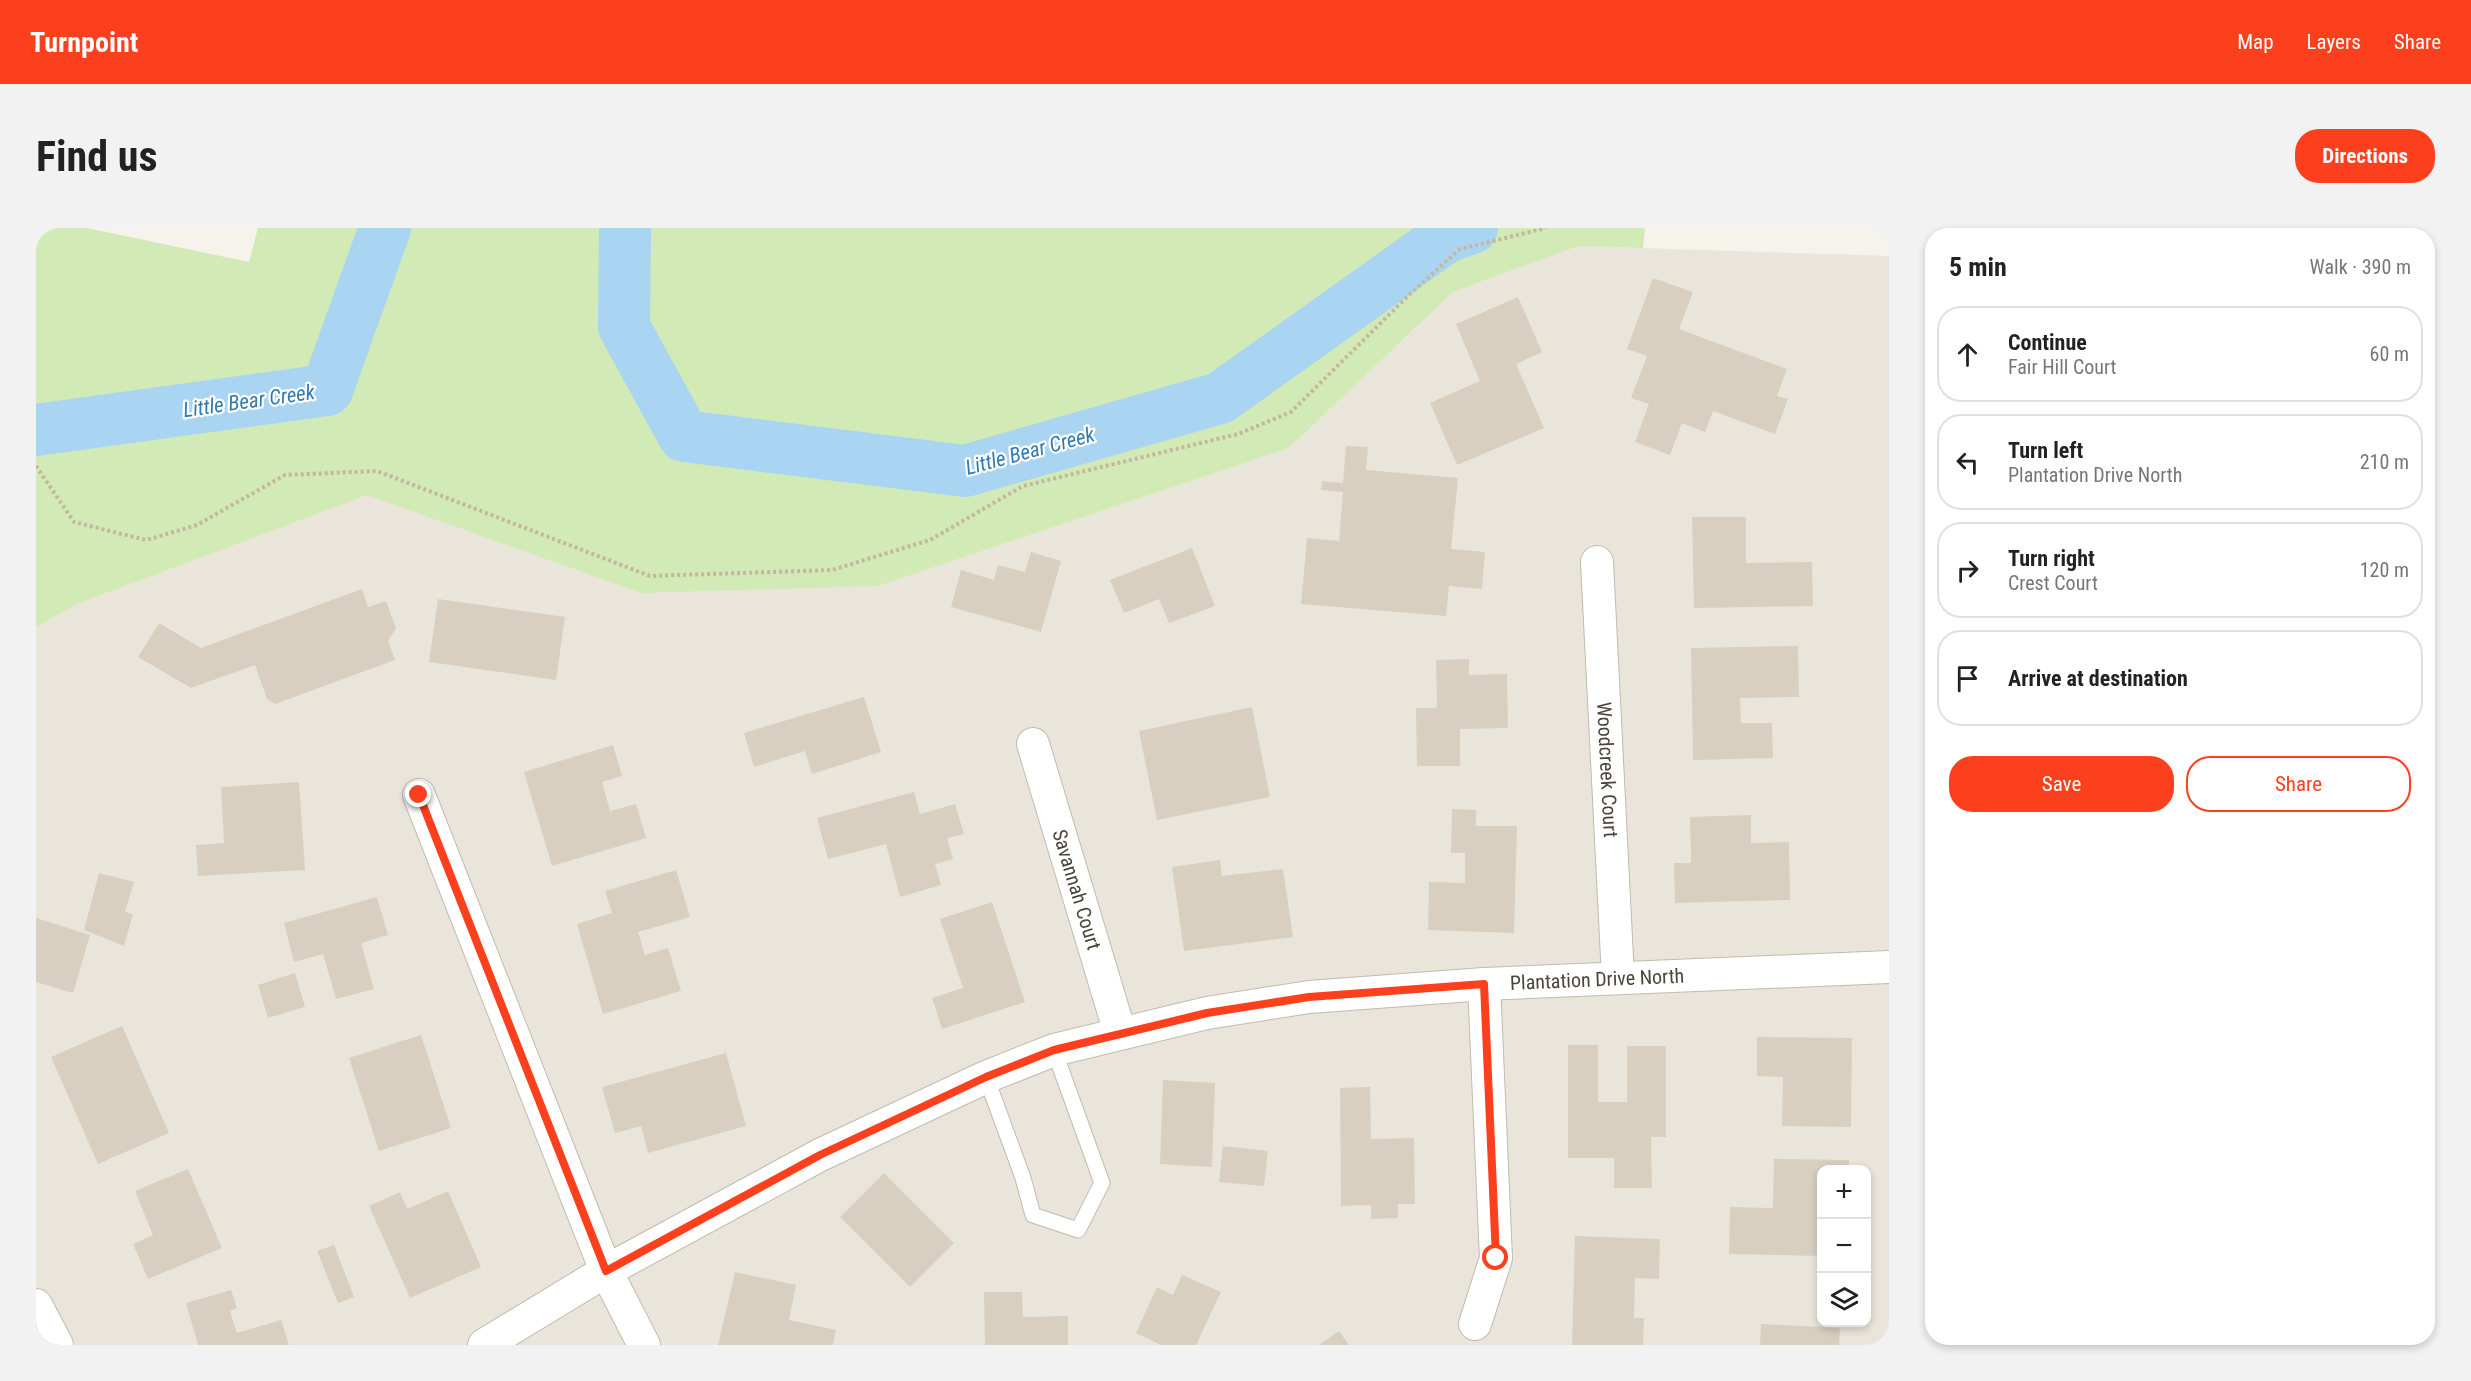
<!DOCTYPE html>
<html lang="en">
<head>
<meta charset="utf-8">
<style>
	:root { --surface:#fff; --page:#f2f2f2; --text:#222; --muted:#767676; --line:#e0e0e0; --accent:#fc3f1d }
	body { margin:0; font-family:"Roboto Condensed",sans-serif; background:var(--page); color:var(--text) }
	.controls { position:absolute; right:18px; bottom:18px; display:grid; overflow:hidden; border-radius:12px; box-shadow:0 3px 9px #0003 }
	.controls button { width:54px; height:54px; display:grid; place-items:center; padding:0; border:0; border-bottom:2px solid var(--line); background:var(--surface); color:var(--text); font:30px sans-serif }
	.stop { position:absolute; width:18px; height:18px; margin:-14px; border:4px solid #fc3f1d; border-radius:50%; background:#fff }
	.stop.end { background:#fc3f1d; border-color:#fff; box-shadow:0 2px 6px #0008 }
	.list { margin:0; padding:0; list-style:none }
	h2 { display:flex; justify-content:space-between; align-items:center; height:78px; margin:0; padding:0 24px; font-size:26px }
	h2 small { font-size:20px; font-weight:400; color:var(--muted) }
	.list li { display:grid; grid-template-columns:39px 1fr auto; gap:18px; align-items:center; box-sizing:border-box; height:96px; margin:0 12px 12px; padding:0 12px; border:2px solid var(--line); border-radius:24px }
	.list b { display:block; font-size:22px; white-space:nowrap }
	.list p { margin:0; font-size:20px; white-space:nowrap; color:var(--muted) }
	.list em { font-size:20px; font-style:normal; color:var(--muted) }
	.actions { display:flex; gap:12px; padding:18px 24px }
	.actions a { flex:1; padding:14px 0; border:2px solid var(--accent); border-radius:24px; text-align:center; font-size:21px; color:var(--accent) }
	.actions .main { background:var(--accent); color:#fff }
	.icon { flex:none; width:33px; height:33px; fill:none; stroke:currentColor; stroke-width:2; stroke-linecap:round; stroke-linejoin:round }
	.map { position:relative; flex:none; width:1853px; height:1117px; overflow:hidden; border-radius:24px }
	header { display:flex; align-items:center; gap:36px; box-sizing:border-box; height:84px; padding:0 30px; background:var(--accent); color:#fff }
	header strong { font-size:28px }
	nav { display:flex; gap:33px; margin-inline-start:auto; font-size:21px }
	.intro { display:flex; align-items:center; justify-content:space-between; box-sizing:border-box; height:144px; padding:0 36px }
	h1 { margin:0; font-size:42px }
	.button { padding:15px 27px; border-radius:24px; background:var(--accent); color:#fff; font-size:21px; font-weight:700 }
	main { display:flex; gap:36px; padding:0 36px }
	aside { flex:1; background:var(--surface); border-radius:24px; box-shadow:0 3px 9px #0003 }
	.map>svg:first-child { display:block }
</style>
</head>
<body>
<header>
<strong>Turnpoint</strong>
<nav><a>Map</a><a>Layers</a><a>Share</a></nav>
</header>
<div class="intro"><h1>Find us</h1><a class="button">Directions</a></div>
<main>
<div class="map">
<svg width="1853" height="1117" viewBox="0 0 1853 1117">
	<rect width="100%" height="100%" fill="#f6f3ec"/>
	<path fill="#eae5da" fill-rule="evenodd" d="M1543 18 1853 28V1117H0V399L41 376 331 266 605 365 1253 220 1417 64ZM1786 942H1830V1094H1786Z"/>
	<path fill="#d2eab5" d="M0 0H51L213 34 222 0H1609L1607 20 1543 18 1417 64 1253 220 841 358 605 365 331 267 41 376 0 399Z"/>
	<g fill="none" stroke-linecap="round" stroke-linejoin="round">
		<path stroke="#a9d4f2" stroke-width="52" d="M589 0 588 99 648 208 929 243 1184 170 1410 9 1436 0
			M0 202 291 162 349 0"/>
	</g>
	<path fill="#d8cfc1" d="M1617 50 1657 64 1643 101 1751 141 1741 168 1752 171 1739 206 1677 183 1669 204 1646 195 1634 227 1599 214 1613 176 1595 170 1611 128 1591 121Z
		M1482 69 1506 124 1480 136 1508 200 1421 237 1394 175 1444 153 1420 96Z
		M1310 218 1332 219 1330 242 1422 250 1415 321 1449 324 1446 361 1413 358 1410 388 1265 376 1271 310 1303 313 1307 264 1285 262 1286 253 1307 255Z
		M1656 289H1710V335L1776 334 1777 378 1658 380Z
		M1156 320 1179 378 1133 395 1123 371 1088 385 1074 352Z
		M995 324 1025 333 1005 404 915 379 925 342 958 352 962 337 989 344Z
		M326 361 332 379 350 373 360 400 352 413 359 432 239 476 231 471 219 437 155 460 102 429 123 395 165 420Z
		M402 371 529 389 520 452 393 434Z
		M1762 418 1763 469 1704 470 1705 495H1736L1737 530 1657 532 1655 420Z
		M1433 431V447L1471 446 1472 500 1424 501V538H1381L1380 480H1401L1400 432Z
		M828 469 845 524 776 546 769 523 718 539 708 505Z
		M1216 479 1234 569 1121 592 1103 503Z
		M577 517 586 548 566 554 574 583 600 576 610 610 516 638 488 544Z
		M263 554 269 642 162 648 160 617 188 615 185 559Z
		M878 564 884 586 919 576 928 606 911 610 917 631 899 636 905 657 864 669 850 616 792 631 781 590Z
		M1416 581 1440 582V598H1481L1478 705 1392 702 1393 654 1429 655V625H1415Z
		M1715 587V615L1753 614 1754 672 1639 675 1638 635H1655L1654 589Z
		M1184 632 1186 648 1247 641 1257 709 1148 723 1136 639Z
		M640 642 654 689 602 704 609 727 632 720 645 763 567 786 541 696 576 685 569 663Z
		M63 645 98 654 89 684 97 686 88 718 48 702Z
		M341 669 352 707 325 715 338 761 300 771 287 726 258 734 248 695Z
		M956 674 989 774 906 801 896 770 927 760 904 691Z
		M0 690 54 707 37 765 0 754Z
		M259 745 269 779 232 790 222 757Z
		M86 798 133 905 62 936 15 829Z
		M385 807 415 900 343 923 313 830Z
		M1721 809 1816 810 1815 899 1746 898 1747 849 1721 848Z
		M1532 817H1562V874H1591V818H1630V909H1615L1616 960H1578V930H1532Z
		M690 825 710 898 612 925 605 898 579 905 566 859Z
		M1127 852 1179 855 1176 939 1124 936Z
		M1334 859 1335 911 1378 910 1379 976H1362V990L1335 991V977L1305 978 1304 860Z
		M1187 918 1232 923 1228 958 1183 954Z
		M1738 931 1813 932V942H1786V1028L1693 1026 1694 979 1737 980Z
		M152 941 186 1020 112 1051 97 1016 117 1007 99 963Z
		M848 945 918 1015 874 1059 804 989Z
		M412 963 445 1039 374 1070 333 978 364 964 371 981Z
		M1539 1008 1624 1011 1623 1051 1599 1050 1598 1090H1608L1607 1117H1536Z
		M298 1017 318 1069 302 1075 281 1023Z
		M699 1044 760 1057 753 1092 800 1102 797 1117H682Z
		M1146 1047 1185 1064 1160 1117H1125L1100 1105 1121 1059 1137 1067Z
		M195 1062 201 1080 194 1083 201 1105 245 1092 253 1117H162L150 1075Z
		M948 1064H986L987 1089 1032 1088V1117H949Z
		M1725 1096 1804 1100 1803 1117H1724Z
		M1303 1103 1313 1117H1283Z"/>
	<g fill="none" stroke-linecap="round" stroke-linejoin="round">
		<g stroke="#c2bbae" stroke-width="17">
			<path id="lane" d="M950 849 987 950 997 987 1042 1002 1066 955 1018 822"/>
		</g>
		<g stroke="#c2bbae" stroke-width="34">
			<g id="street">
				<path id="s1" d="M1561 334 1582 750"/>
				<path id="s2" d="M997 516 1084 805"/>
				<path d="M383 567 570 1043 608 1117"/>
				<path d="M0 1077 21 1117"/>
				<path d="M1439 1096 1460 1030 1448 756"/>
				<path id="s3" d="M448 1117 570 1043 784 927 950 849 1018 822 1171 785 1273 769 1448 756 1853 739"/>
			</g>
		</g>
		<path stroke="#c4b79f" stroke-width="4" stroke-dasharray="3 3" stroke-linecap="butt" d="M0 238 38 294 110 312 161 297 249 247 341 243 614 348 796 342 894 312 987 258 1202 206 1255 184 1376 64 1424 21 1510 0"/>
		<use href="#lane" stroke="#fff" stroke-width="15"/>
		<use href="#street" stroke="#fff" stroke-width="32"/>
	</g>
	<g fill="none" stroke-linecap="round" stroke-linejoin="round">
		<path stroke="#fc3f1d" stroke-width="8" d="M383 567 570 1043 784 927 950 849 1018 822 1171 785 1273 769 1448 756 1460 1030"/>
	</g>
	<g text-anchor="middle" stroke-width="4.5" stroke-linejoin="round" paint-order="stroke">
		<g font-size="20" fill="#4b4439" stroke="#fff">
			<text dy="7" stroke="none"><textPath href="#s1" startOffset="208">Woodcreek Court</textPath></text>
			<text dy="7" stroke="none"><textPath href="#s2" startOffset="152">Savannah Court</textPath></text>
			<text dy="7" stroke="none"><textPath href="#s3" startOffset="1192">Plantation Drive North</textPath></text>
		</g>
		<g font-size="21" font-style="italic" fill="#2e7ab2" stroke="#fff">
			<text transform="translate(213 173) rotate(-8)" y="7">Little Bear Creek</text>
			<text transform="translate(994 223) rotate(-15)" y="7">Little Bear Creek</text>
		</g>
	</g>
</svg>
<div class="controls">
<button>+</button>
<button>−</button>
<button><svg class="icon" aria-label="layers" viewBox="0 0 24 24"><path d="M12 4l9 5-9 5-9-5zM3 14l9 5 9-5"/></svg></button>
</div>
<div class="stop" style="left:1460px;top:1030px"></div>
<div class="stop end" style="left:383px;top:567px"></div>
</div>
<aside>
<h2>5 min<small>Walk · 390 m</small></h2>
<ul class="list">
<li><svg class="icon" aria-label="ahead" viewBox="0 0 24 24"><path d="M12 20V5M6 11l6-6 6 6"/></svg><div><b>Continue</b><p>Fair Hill Court</p></div><em>60 m</em></li>
<li><svg class="icon" aria-label="left" viewBox="0 0 24 24"><path d="M17 20v-9H6M10 6l-5 5 5 5"/></svg><div><b>Turn left</b><p>Plantation Drive North</p></div><em>210 m</em></li>
<li><svg class="icon" aria-label="right" viewBox="0 0 24 24"><path d="M7 20v-9h11M14 6l5 5-5 5"/></svg><div><b>Turn right</b><p>Crest Court</p></div><em>120 m</em></li>
<li><svg class="icon" aria-label="arrive" viewBox="0 0 24 24"><path d="M6 21V4h12l-3 4 3 4H6"/></svg><div><b>Arrive at destination</b></div></li>
</ul>
<div class="actions"><a class="main">Save</a><a>Share</a></div>
</aside>
</main>
</body>
</html>
